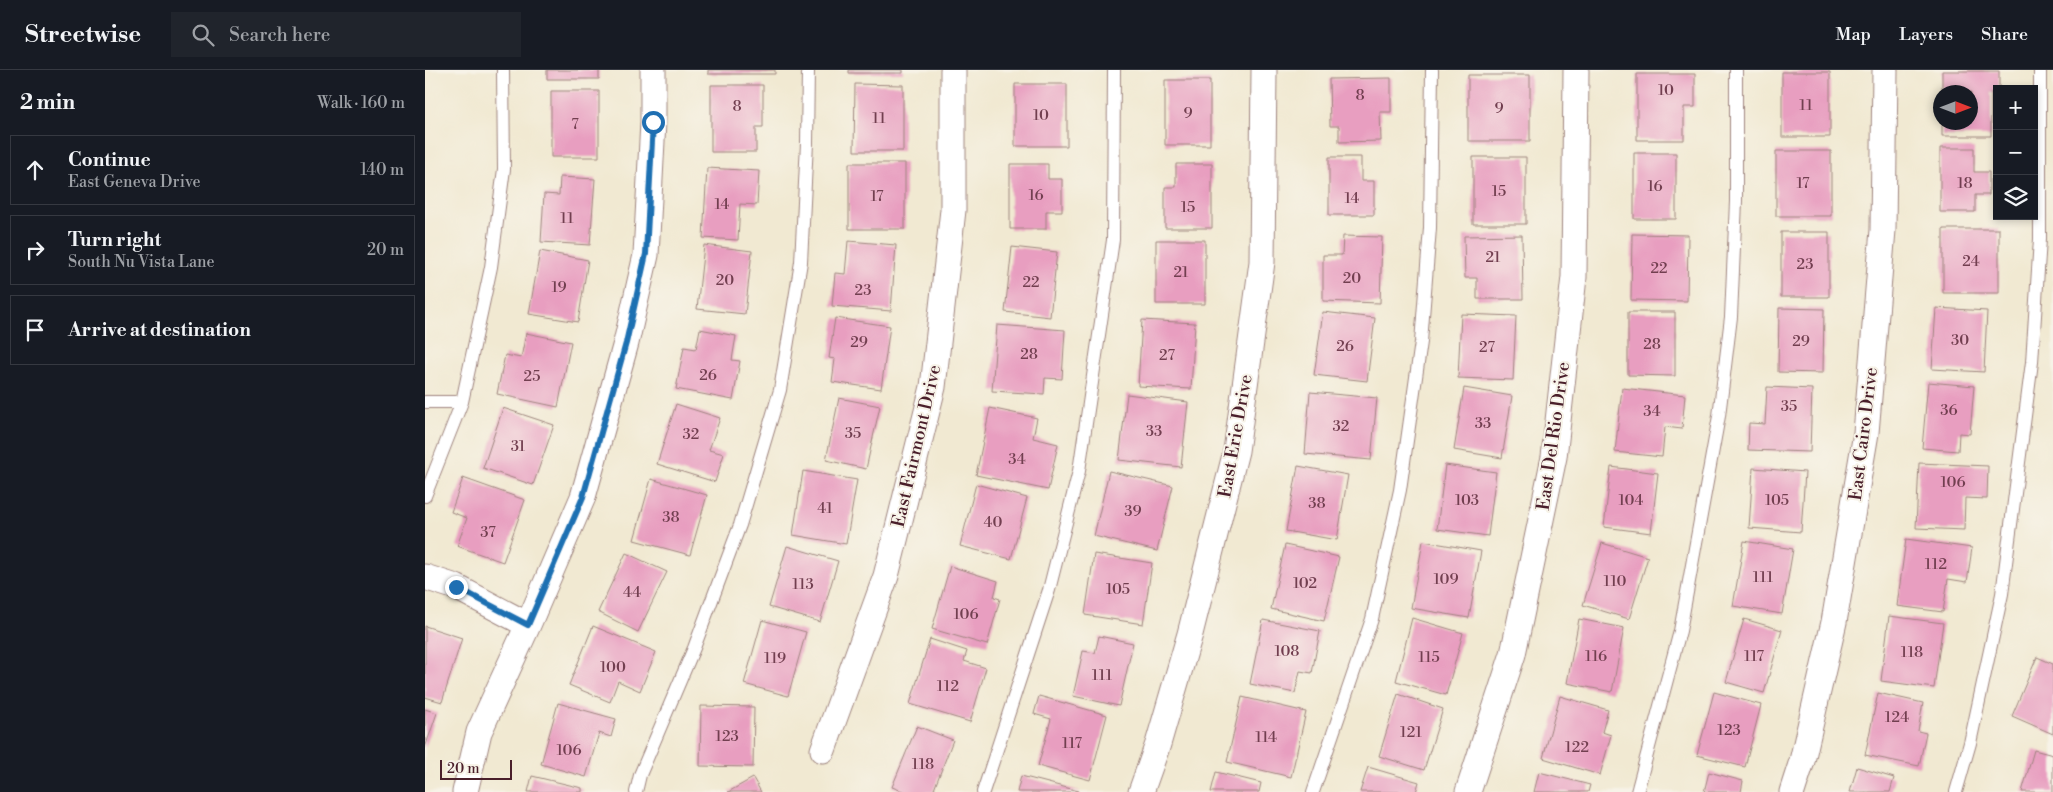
<!DOCTYPE html>
<html lang="en">
<head>
<meta charset="utf-8">
<style>
	:root { --surface:#171b24; --page:#20242c; --text:#f1f3f6; --muted:#9ea1a6; --line:#363941 }
	body { margin:0; font-family:"Libre Bodoni",serif; background:var(--page); color:var(--text) }
	.controls { position:absolute; right:15px; top:15px; display:grid; overflow:hidden; border-radius:0px; box-shadow:0 2px 8px #0003 }
	.controls button { width:45px; height:45px; display:grid; place-items:center; padding:0; border:0; border-bottom:1px solid var(--line); background:var(--surface); color:var(--text); font:25px sans-serif }
	.compass { position:absolute; left:1508px; top:15px; width:45px; height:45px; border-radius:50%; background:var(--surface); box-shadow:0 2px 8px #0003; rotate:90deg }
	.scale { position:absolute; left:15px; bottom:12px; width:72px; box-sizing:border-box; padding-left:5px; border:2px solid #4a1f2b; border-top:0; font-size:14px; line-height:18px; white-space:nowrap; color:#4a1f2b; -webkit-text-stroke:4px #f7f3e8; paint-order:stroke }
	.stop { position:absolute; width:15px; height:15px; margin:-11px; border:4px solid #1f6fb2; border-radius:50%; background:#fff }
	.stop.end { background:#1f6fb2; border-color:#fff; box-shadow:0 1px 5px #0008 }
	.list { margin:0; padding:0; list-style:none }
	h2 { display:flex; justify-content:space-between; align-items:center; height:65px; margin:0; padding:0 20px; font-size:21px }
	h2 small { font-size:16px; font-weight:400; color:var(--muted) }
	.list li { display:grid; grid-template-columns:32px 1fr auto; gap:15px; align-items:center; box-sizing:border-box; height:70px; margin:0 10px 10px; padding:0 10px; border:1px solid var(--line); border-radius:0px }
	.list b { display:block; font-size:19px; white-space:nowrap }
	.list p { margin:0; font-size:16px; white-space:nowrap; color:var(--muted) }
	.list em { font-size:16px; font-style:normal; color:var(--muted) }
	.icon { flex:none; width:28px; height:28px; fill:none; stroke:currentColor; stroke-width:2; stroke-linecap:round; stroke-linejoin:round }
	.map { position:relative; flex:none; width:1628px; height:722px; overflow:hidden }
	header { display:flex; align-items:center; gap:30px; box-sizing:border-box; height:70px; padding:0 25px; background:var(--surface); border-bottom:1px solid var(--line) }
	header strong { font-size:24px }
	nav { display:flex; gap:28px; margin-inline-start:auto; font-size:18px }
	.search { width:350px; height:45px; background:var(--page); display:flex; align-items:center; gap:12px; box-sizing:border-box; padding:0 18px; border-radius:0px; color:var(--muted); font-size:19px }
	main { display:flex }
	aside { flex:1; background:var(--surface) }
	.map>svg:first-child { display:block }
</style>
</head>
<body>
<header>
<strong>Streetwise</strong>
<div class="search"><svg class="icon" aria-label="search" viewBox="0 0 24 24"><circle cx="10" cy="10" r="6"/><path d="M15 15l6 6"/></svg>Search here</div>
<nav><a>Map</a><a>Layers</a><a>Share</a></nav>
</header>
<main>
<aside>
<h2>2 min<small>Walk · 160 m</small></h2>
<ul class="list">
<li><svg class="icon" aria-label="ahead" viewBox="0 0 24 24"><path d="M12 20V5M6 11l6-6 6 6"/></svg><div><b>Continue</b><p>East Geneva Drive</p></div><em>140 m</em></li>
<li><svg class="icon" aria-label="right" viewBox="0 0 24 24"><path d="M7 20v-9h11M14 6l5 5-5 5"/></svg><div><b>Turn right</b><p>South Nu Vista Lane</p></div><em>20 m</em></li>
<li><svg class="icon" aria-label="arrive" viewBox="0 0 24 24"><path d="M6 21V4h12l-3 4 3 4H6"/></svg><div><b>Arrive at destination</b></div></li>
</ul>
</aside>
<div class="map">
<svg width="1628" height="722" viewBox="0 0 1628 722">
	<rect width="100%" height="100%" fill="#f7f3e8"/>
	<filter id="ink" filterUnits="userSpaceOnUse"><feTurbulence type="fractalNoise" baseFrequency=".02" numOctaves="2"/><feDisplacementMap in="SourceGraphic" scale="10" xChannelSelector="R" yChannelSelector="G"/><feConvolveMatrix kernelMatrix="1 2 1 2 8 2 1 2 1" color-interpolation-filters="sRGB"/></filter>
	<filter id="wash" filterUnits="userSpaceOnUse"><feTurbulence type="fractalNoise" baseFrequency=".0096" numOctaves="4" result="noise"/><feDisplacementMap in="SourceGraphic" scale="20" xChannelSelector="R" yChannelSelector="G"/><feGaussianBlur stdDeviation="1.12" result="paint"/><feColorMatrix in="noise" values="0 0 0 0 0 0 0 0 0 0 0 0 0 0 0 0 0 1.4 0 .05"/><feComposite in="paint" operator="in"/></filter>
	<g filter="url(#wash)">
		<rect width="100%" height="100%" fill="#f1e9d2"/>
		<g id="blocks">
			<path fill="#e89ec0" d="M122 0H174V9H122Z
				M283 0H350V4H283Z
				M424 0H478V3H424Z
				M1517 1H1574V19H1572V23H1566V66H1517V52H1546V22H1517Z
				M1357 2H1405V67H1357Z
				M1212 4H1270V37H1259V70H1212Z
				M1043 5H1105V71H1043Z
				M966 8V42H955L956 71 914 72V56H905L904 9Z
				M740 10H785V75H740Z
				M430 14 478 15V81H429Z
				M590 14H642V76H590Z
				M286 15H338V57H331V82H286Z
				M126 21H174V87H126Z
				M1515 78H1549V102H1564V125H1550V142H1515Z
				M1351 81H1406V146H1351Z
				M1209 83H1251V149H1209Z
				M904 87H936V111H949V145H904Z
				M1048 87H1101V154H1048Z
				M424 93H480V159H424Z
				M585 94H623V109H637V141H621V159H585Z
				M751 94H787V158H740V117H751Z
				M282 98 334 101 332 135 315 134 313 170 278 168Z
				M135 107 170 109 165 175 116 172 119 124 134 125Z
				M1518 159H1574V223H1518Z
				M1356 162H1404V227H1356Z
				M1207 164 1263 165 1262 231 1206 230Z
				M1097 165 1098 229H1052V208H1040L1039 166Z
				M918 166 957 167 955 233 898 231V185H917Z
				M731 170H780V234H731Z
				M423 171 471 175 466 241 407 236 410 203 420 204Z
				M279 175 327 181 320 244 272 239Z
				M587 177 632 182 625 247 580 242Z
				M115 181 163 190 153 252 104 244Z
				M1354 238 1399 239 1398 303 1353 302Z
				M1511 238 1562 241 1559 302 1507 299Z
				M898 242 950 248 942 311 889 305Z
				M1203 242H1250V306L1203 305Z
				M1036 244 1091 246 1088 310 1033 308Z
				M410 248 465 256 456 319 407 312 410 289 404 288Z
				M717 250 770 253 766 319 713 316Z
				M572 255 640 260 637 309 620 308 619 324 567 321Z
				M275 259 311 266 307 290 315 291 308 330 251 319 259 277 271 279Z
				M101 263 146 272 133 337 72 324 80 285 96 288Z
				M1503 312 1549 316 1545 364 1534 363 1533 381 1497 378Z
				M1342 317 1387 319 1385 382 1323 380 1324 353 1340 354Z
				M1039 318 1087 326 1077 388 1029 380Z
				M1197 318 1260 325 1257 359 1240 357 1237 387 1190 382Z
				M885 322 952 328 946 390 880 384Z
				M702 324 763 332 756 397 694 390Z
				M414 328 455 336 441 399 401 390Z
				M251 334 295 348 284 380 299 384 290 412 232 394Z
				M78 338 129 355 108 415 58 398Z
				M565 338 612 348 608 368 633 374 623 420 551 405Z
				M1494 393 1563 396 1562 429 1540 428 1539 460 1491 458Z
				M1020 395 1071 402 1063 466 1012 459Z
				M873 396 923 405 912 470 861 461Z
				M1186 397 1233 403 1226 463 1179 457Z
				M1328 398 1380 402 1376 462 1324 458Z
				M378 401 432 410 421 474 368 465Z
				M684 401 748 416 732 481 669 466Z
				M38 408 100 430 78 492 32 476 42 448 26 442Z
				M226 409 282 425 265 485 209 470Z
				M551 414 602 428 586 489 535 476Z
				M1481 469 1547 478 1542 512 1523 509 1518 542 1472 536Z
				M998 471 1056 481 1044 548 986 538Z
				M1319 471 1368 479 1357 544 1308 536Z
				M1177 473 1223 487 1204 549 1158 535Z
				M860 475 914 487 899 551 846 539Z
				M362 476 413 491 395 552 344 537Z
				M201 483 242 502 213 562 173 542Z
				M669 484 727 493 718 554 660 545Z
				M525 496 573 511 569 527 575 529 562 575 507 559Z
				M1464 546 1518 553 1509 618 1456 611Z
				M987 548 1038 563 1021 625 971 611Z
				M1154 549 1199 558 1187 622 1142 613Z
				M1319 549 1357 560 1339 623 1301 612Z
				M337 550 381 562 363 626 319 614Z
				M838 550 895 561 887 603 875 601 870 623 825 614Z
				M0 556 37 568 17 632 0 627Z
				M168 556 231 582 215 621 193 611 185 632 144 615Z
				M674 566 708 573 694 636 648 626 658 581 670 583Z
				M505 569 542 581 539 591 561 598 545 652 485 634Z
				M1612 587 1628 594V664L1587 646Z
				M1289 622 1336 635 1320 697 1272 685Z
				M1453 623 1498 633 1493 661 1501 663 1494 696 1440 685Z
				M973 624 1018 639 999 700 954 686Z
				M614 626 682 645 665 710 613 696 626 649 609 644Z
				M1135 626 1183 640 1177 662 1186 665 1175 705 1118 688Z
				M817 627 881 642 866 707 802 692Z
				M133 633 191 649 186 667 174 663 161 707 116 694Z
				M276 636 329 637 328 697 275 696Z
				M0 639 12 643 0 678Z
				M492 656 528 670 508 722H480L467 717Z
				M1609 680 1628 685V722H1597Z
				M943 697 994 712 991 722H935Z
				M1432 697 1469 708 1465 722H1425Z
				M791 702 836 713 834 722H786Z
				M1114 702 1165 715 1163 722H1109Z
				M1284 702 1318 711 1316 722H1279Z
				M107 706 157 718V722H103Z
				M596 706 654 721V722H592Z
				M328 708 336 722H303Z"/>
		</g>
	</g>
	<g filter="url(#ink)">
		<use href="#blocks" fill-opacity="0" stroke="#9e847e" stroke-width="1"/>
		<g fill="none" stroke-linecap="round" stroke-linejoin="round">
			<g stroke="#9e847e" stroke-width="14">
				<path id="service" d="M0 332H37
					M0 426 37 332 66 197 79 99 78 0
					M211 722 215 705 269 578 315 455 355 320 376 192 382 73 383 0
					M558 722 624 520 654 401 688 170 689 0
					M888 722 947 549 975 420 996 272 1005 158 1007 0
					M1212 722 1255 561 1294 346 1306 247 1311 131V0
					M1531 722 1545 673 1577 524 1607 292 1615 169V0"/>
			</g>
			<g stroke="#9e847e" stroke-width="27">
				<path id="minor" d="M0 507 31 517 103 555
					M398 680 461 506 508 317 528 140V0
					M40 722 54 662 103 555 158 427 201 273 221 185 228 52V0
					M716 722 733 674 765 564 811 381 837 192 839 0
					M1043 722 1088 584 1129 387 1149 207 1151 0
					M1367 722 1377 691 1409 552 1441 363 1458 160 1460 0"/>
			</g>
			<use href="#service" stroke="#fff" stroke-width="12"/>
			<use href="#minor" stroke="#fff" stroke-width="25"/>
		</g>
	</g>
	<g fill="none" stroke-linecap="round" stroke-linejoin="round" filter="url(#ink)">
		<path stroke="#1f6fb2" stroke-width="6" d="M31 517 103 555 158 427 201 273 221 184 228 52"/>
	</g>
	<g text-anchor="middle" stroke-width="4" stroke-linejoin="round" paint-order="stroke">
		<g font-size="15" fill="#723f50">
			<text x="1241" y="25">10</text>
			<text x="935" y="30">8</text>
			<text x="1381" y="40">11</text>
			<text x="312" y="41">8</text>
			<text x="1074" y="43">9</text>
			<text x="763" y="48">9</text>
			<text x="616" y="50">10</text>
			<text x="454" y="53">11</text>
			<text x="150" y="59">7</text>
			<text x="1378" y="118">17</text>
			<text x="1540" y="118">18</text>
			<text x="1230" y="121">16</text>
			<text x="1074" y="126">15</text>
			<text x="611" y="130">16</text>
			<text x="452" y="131">17</text>
			<text x="927" y="133">14</text>
			<text x="297" y="139">14</text>
			<text x="763" y="142">15</text>
			<text x="142" y="153">11</text>
			<text x="1068" y="192">21</text>
			<text x="1546" y="196">24</text>
			<text x="1380" y="199">23</text>
			<text x="1234" y="203">22</text>
			<text x="756" y="207">21</text>
			<text x="927" y="213">20</text>
			<text x="300" y="215">20</text>
			<text x="606" y="217">22</text>
			<text x="134" y="222">19</text>
			<text x="438" y="225">23</text>
			<text x="1535" y="275">30</text>
			<text x="1376" y="276">29</text>
			<text x="434" y="277">29</text>
			<text x="1227" y="279">28</text>
			<text x="920" y="281">26</text>
			<text x="1062" y="282">27</text>
			<text x="604" y="289">28</text>
			<text x="742" y="290">27</text>
			<text x="283" y="310">26</text>
			<text x="107" y="311">25</text>
			<text x="1364" y="341">35</text>
			<text x="1524" y="345">36</text>
			<text x="1227" y="346">34</text>
			<text x="1058" y="358">33</text>
			<text x="916" y="361">32</text>
			<text x="729" y="366">33</text>
			<text x="428" y="368">35</text>
			<text x="266" y="369">32</text>
			<text x="93" y="381">31</text>
			<text x="592" y="394">34</text>
			<text x="1528" y="417">106</text>
			<text x="1042" y="435">103</text>
			<text x="1206" y="435">104</text>
			<text x="1352" y="435">105</text>
			<text x="892" y="438">38</text>
			<text x="400" y="443">41</text>
			<text x="708" y="446">39</text>
			<text x="246" y="452">38</text>
			<text x="568" y="457">40</text>
			<text x="63" y="467">37</text>
			<text x="1511" y="499">112</text>
			<text x="1338" y="512">111</text>
			<text x="1021" y="514">109</text>
			<text x="1190" y="516">110</text>
			<text x="880" y="518">102</text>
			<text x="378" y="519">113</text>
			<text x="693" y="524">105</text>
			<text x="207" y="527">44</text>
			<text x="541" y="549">106</text>
			<text x="862" y="586">108</text>
			<text x="1487" y="587">118</text>
			<text x="1171" y="591">116</text>
			<text x="1329" y="591">117</text>
			<text x="1004" y="592">115</text>
			<text x="350" y="593">119</text>
			<text x="188" y="602">100</text>
			<text x="677" y="610">111</text>
			<text x="523" y="621">112</text>
			<text x="1472" y="652">124</text>
			<text x="1304" y="665">123</text>
			<text x="986" y="667">121</text>
			<text x="302" y="671">123</text>
			<text x="841" y="672">114</text>
			<text x="647" y="678">117</text>
			<text x="1152" y="682">122</text>
			<text x="144" y="685">106</text>
			<text x="498" y="699">118</text>
		</g>
		<g font-size="18" fill="#4a1f2b" stroke="#f7f3e8">
			<text transform="translate(1438 364) rotate(-83)" y="6">East Cairo Drive</text>
			<text transform="translate(810 366) rotate(-80)" y="6">East Erie Drive</text>
			<text transform="translate(1128 366) rotate(-82)" y="6">East Del Rio Drive</text>
			<text transform="translate(491 376) rotate(-77)" y="6">East Fairmont Drive</text>
		</g>
	</g>
</svg>
<div class="controls">
<button>+</button>
<button>−</button>
<button><svg class="icon" aria-label="layers" viewBox="0 0 24 24"><path d="M12 4l9 5-9 5-9-5zM3 14l9 5 9-5"/></svg></button>
</div>
<svg class="compass" viewBox="-18 -18 36 36"><path d="M0-13l5 13h-10z" fill="#e53935"/><path d="M0 13l5-13h-10z" fill="#9ea1a6"/></svg>
<div class="scale">20 m</div>
<div class="stop" style="left:228px;top:52px"></div>
<div class="stop end" style="left:31px;top:517px"></div>
</div>
</main>
</body>
</html>
